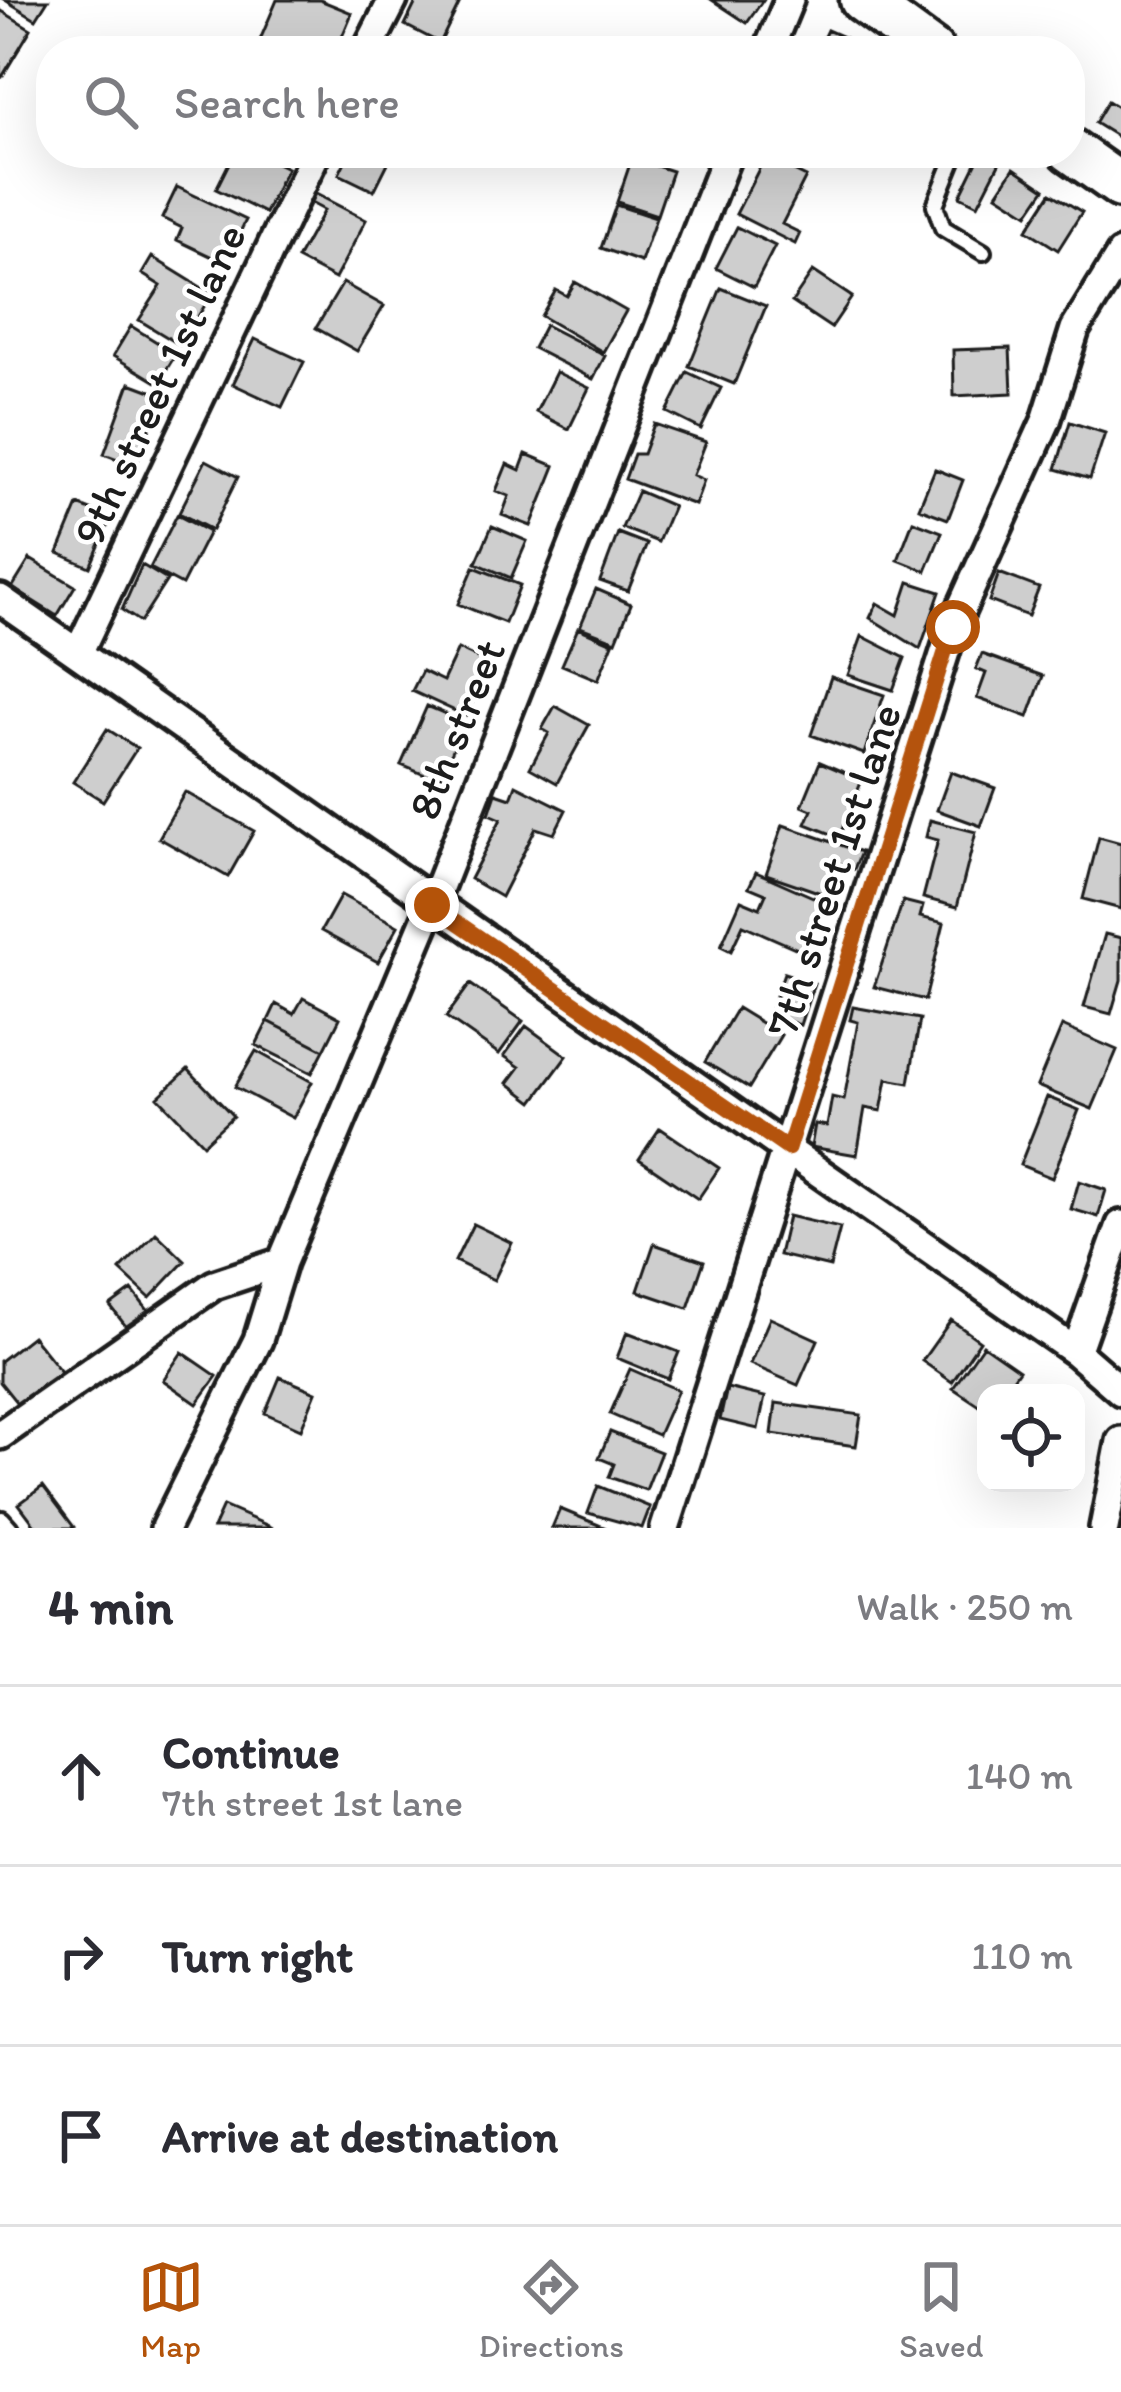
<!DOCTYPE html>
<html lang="en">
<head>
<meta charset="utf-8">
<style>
	:root { --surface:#fff; --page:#f2f2f3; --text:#2b2b33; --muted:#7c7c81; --line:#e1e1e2; --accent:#b45309 }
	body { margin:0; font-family:Itim,sans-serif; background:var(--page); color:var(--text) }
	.controls { position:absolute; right:36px; bottom:36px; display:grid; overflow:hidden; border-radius:24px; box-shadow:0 12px 48px #0002 }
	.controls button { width:108px; height:108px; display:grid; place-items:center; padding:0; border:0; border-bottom:3px solid var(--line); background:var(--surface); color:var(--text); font:60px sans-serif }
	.stop { position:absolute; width:36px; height:36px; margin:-27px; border:9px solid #b45309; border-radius:50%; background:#fff }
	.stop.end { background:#b45309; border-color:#fff; box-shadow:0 3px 12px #0008 }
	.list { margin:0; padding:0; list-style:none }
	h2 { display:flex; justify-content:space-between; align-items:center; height:156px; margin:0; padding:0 48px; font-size:51px }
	h2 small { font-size:39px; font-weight:400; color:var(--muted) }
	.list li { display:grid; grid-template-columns:78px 1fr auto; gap:36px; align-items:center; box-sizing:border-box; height:180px; padding:0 48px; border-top:3px solid var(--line) }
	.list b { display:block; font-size:45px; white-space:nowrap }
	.list p { margin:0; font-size:39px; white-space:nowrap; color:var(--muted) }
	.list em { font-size:39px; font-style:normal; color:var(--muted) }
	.icon { flex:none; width:66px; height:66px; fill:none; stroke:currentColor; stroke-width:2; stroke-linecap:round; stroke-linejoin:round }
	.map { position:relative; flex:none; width:1121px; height:1528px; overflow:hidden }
	.search { position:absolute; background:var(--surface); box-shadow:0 12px 48px #0002; left:36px; right:36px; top:36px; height:132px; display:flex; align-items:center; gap:30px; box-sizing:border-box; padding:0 42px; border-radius:48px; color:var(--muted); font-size:45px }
	.sheet { height:696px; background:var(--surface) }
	nav { display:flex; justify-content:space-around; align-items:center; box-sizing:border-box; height:168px; border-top:3px solid var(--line); background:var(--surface); font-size:33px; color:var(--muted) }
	nav a { display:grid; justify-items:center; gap:6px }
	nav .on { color:var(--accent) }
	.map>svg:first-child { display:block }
</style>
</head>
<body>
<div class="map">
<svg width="1121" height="1528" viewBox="0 0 1121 1528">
	<rect width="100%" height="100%" fill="#fff"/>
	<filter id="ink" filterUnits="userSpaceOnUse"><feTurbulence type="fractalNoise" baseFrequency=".00833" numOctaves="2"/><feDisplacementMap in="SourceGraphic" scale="24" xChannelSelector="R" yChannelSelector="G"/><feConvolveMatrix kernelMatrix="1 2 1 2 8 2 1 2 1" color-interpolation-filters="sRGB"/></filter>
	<g filter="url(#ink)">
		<path fill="#cecece" stroke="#1c1c1c" stroke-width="3" d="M5 0H48L36 19Z
			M277 0H320L352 13 336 51H285L260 40Z
			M417 0H461L440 43 405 25Z
			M712 0H763L747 23Z
			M0 10 31 29 2 77 0 76Z
			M827 30 864 46 862 51H817Z
			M1108 101 1121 109V139L1095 123Z
			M234 153H256L287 168 265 213 216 189Z
			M349 153H393L374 191 339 174Z
			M773 153H815L807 170Z
			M981 153 1004 154 978 205 960 196Z
			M765 157 806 177 782 224 800 233 795 244 736 214Z
			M632 158 672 171 657 215 617 202Z
			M1014 168 1045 189 1028 214 997 194Z
			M177 187 246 220 225 263 177 240 182 228 162 218Z
			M314 193 366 220 335 279 297 259 324 210 309 202Z
			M1051 193 1082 212 1058 250 1027 230Z
			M616 205 656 218 641 262 601 248Z
			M737 227 775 246 754 287 716 268Z
			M152 257 212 294 180 345 139 320 161 286 142 274Z
			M813 271 852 297 831 328 792 302Z
			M575 282 626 311 603 352 541 316 556 290 567 296Z
			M343 283 384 306 357 351 316 328Z
			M721 288 766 306 734 384 689 366Z
			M545 325 605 356 593 379 533 348Z
			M131 326 176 354 158 383 113 356Z
			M255 339 304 362 282 407 233 384Z
			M1010 348 1012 393 954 396 953 350Z
			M556 372 589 388 569 429 536 412Z
			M687 372 721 388 701 429 667 412Z
			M130 383 162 395 136 466 104 454Z
			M1070 422 1105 433 1090 479 1056 469Z
			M654 424 706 442 693 475 704 480 695 505 625 479 634 454H643Z
			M526 454 555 466 531 526 502 515 509 496 496 491 507 464 520 470Z
			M206 460 238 477 212 530 179 513Z
			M935 469 963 480 948 519 919 508Z
			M638 491 673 506 658 542 622 528Z
			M78 505 111 518 90 567 58 553Z
			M177 515 209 532 182 585 150 568Z
			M913 521 942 532 926 571 898 560Z
			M492 526 527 541 511 578 476 563Z
			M618 533 647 544 628 591 600 581Z
			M30 559 75 586 57 616 12 588Z
			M142 565 167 580 140 622 122 610Z
			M474 567 520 585 505 623 458 604Z
			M999 573 1039 588 1028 616 989 601Z
			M909 582 940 592 920 649 870 618 877 603 898 615Z
			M596 589 631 604 616 641 580 627Z
			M578 628 613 643 598 680 562 665Z
			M862 636 905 658 893 690 848 675Z
			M458 649 490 664 466 716 412 691 422 671 443 681Z
			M982 654 1043 676 1028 717 977 698 986 673 976 669Z
			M831 677 884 695 864 754 811 735Z
			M427 706 465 722 439 781 401 765Z
			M555 706 589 725 557 783 530 768 549 733 542 729Z
			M107 729 137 748 103 801 73 782Z
			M820 762 862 780 839 837 806 824 812 810 802 806Z
			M951 772 995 788 981 826 937 810Z
			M516 785 566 810 554 834 536 828 501 897 470 879 501 819 489 814 496 793 511 798Z
			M185 792 254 831 228 877 159 838Z
			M930 820 976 832 957 907 923 898 938 840 926 837Z
			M783 825 861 852 854 869 835 862 824 894 766 874Z
			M1099 837 1121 843V909L1083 899Z
			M756 872 822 901 800 950 743 925 731 951 721 946 741 900 760 908 766 894 749 887Z
			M341 895 398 926 378 962 321 931Z
			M903 901 923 906 920 917 944 923 925 1000 874 987Z
			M1105 934 1121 938V980L1111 1014 1084 1007Z
			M784 973 814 983 800 1025 769 1015Z
			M470 984 523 1021 499 1054 446 1017Z
			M303 998 340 1018 324 1050 268 1021 276 1004 294 1014Z
			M853 1007 920 1019 909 1083 887 1079 881 1111 865 1108 857 1155 811 1147 815 1124 827 1126 832 1097 844 1100 858 1022 850 1020Z
			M737 1008 781 1035 749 1088 705 1062Z
			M268 1021 324 1050 312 1073 256 1045Z
			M526 1026 567 1056 533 1102 508 1083 520 1067 504 1056Z
			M1062 1026 1117 1050 1092 1109 1037 1086Z
			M256 1051 312 1082 293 1118 235 1087Z
			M188 1069 233 1116 203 1144 158 1097Z
			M1047 1097 1079 1110 1052 1178 1020 1165Z
			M660 1128 719 1168 698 1199 639 1159Z
			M1079 1181 1106 1190 1098 1217 1071 1209Z
			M788 1216 840 1228 830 1267 779 1255Z
			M473 1224 512 1243 494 1280 455 1261Z
			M156 1233 185 1261 150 1298 120 1270Z
			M654 1244 704 1261 688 1308 638 1291Z
			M132 1290 150 1313 128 1329 110 1306Z
			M770 1318 818 1340 798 1385 750 1364Z
			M951 1320 980 1341 952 1382 922 1361Z
			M627 1332 679 1352 668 1379 617 1358Z
			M32 1336 62 1373 20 1407 0 1382V1361Z
			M983 1345 1019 1370 1003 1393H986V1410L953 1388Z
			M182 1352 217 1376 197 1404 163 1380Z
			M630 1369 678 1390 658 1435 610 1414Z
			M280 1377 316 1392 301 1429 265 1413Z
			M727 1388 765 1397 758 1429 720 1420Z
			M776 1403 861 1415 856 1446 772 1434Z
			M610 1432 661 1452 646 1490 609 1477 614 1464 599 1458Z
			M43 1486 74 1527 73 1528H37L19 1504Z
			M598 1486 650 1507 642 1528 588 1513Z
			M223 1506 271 1527 270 1528H213Z
			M560 1509 606 1528H552Z"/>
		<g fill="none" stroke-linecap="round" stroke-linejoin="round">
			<g stroke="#1c1c1c" stroke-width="22">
				<path id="lane" d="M956 153 935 205 943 228 983 252
					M2 1519 10 1528"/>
			</g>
			<g stroke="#1c1c1c" stroke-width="36">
				<path id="street" d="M367 51 393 0
					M768 51 789 0
					M0 599 1076 1352 1121 1391
					M79 651 316 153
					M1076 1352 1121 1225
					M0 1435 214 1285 282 1262
					M165 1528 258 1340 282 1262 432 905 728 153
					M665 1528 953 627 1046 421 1075 329 1121 254
					M1104 1528 1121 1441"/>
			</g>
			<g stroke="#1c1c1c" stroke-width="51">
				<path id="primary" d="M862 0 932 51
					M1070 150 1121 186"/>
			</g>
			<use href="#lane" stroke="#fff" stroke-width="14"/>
			<use href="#street" stroke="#fff" stroke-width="27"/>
			<use href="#primary" stroke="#fff" stroke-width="42"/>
		</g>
	</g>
	<g fill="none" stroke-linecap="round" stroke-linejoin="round" filter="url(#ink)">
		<path stroke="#b45309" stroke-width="15" d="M432 905 788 1149 953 627"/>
	</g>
	<g text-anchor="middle" stroke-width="9" stroke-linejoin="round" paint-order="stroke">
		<g font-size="45" fill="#1c1c1c" stroke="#fff">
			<text transform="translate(159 384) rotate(-65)" y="16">9th street 1st lane</text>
			<text transform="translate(456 729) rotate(-68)" y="16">8th street</text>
			<text transform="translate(833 870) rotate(-72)" y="16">7th street 1st lane</text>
		</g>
	</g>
</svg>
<div class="controls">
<button><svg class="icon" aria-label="locate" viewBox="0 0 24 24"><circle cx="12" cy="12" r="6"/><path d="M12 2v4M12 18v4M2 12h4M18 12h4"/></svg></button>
</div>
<div class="stop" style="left:953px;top:627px"></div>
<div class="stop end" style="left:432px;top:905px"></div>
<div class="search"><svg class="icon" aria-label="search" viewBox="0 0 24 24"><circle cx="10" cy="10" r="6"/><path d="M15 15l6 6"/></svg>Search here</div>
</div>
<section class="sheet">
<h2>4 min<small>Walk · 250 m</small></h2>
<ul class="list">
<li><svg class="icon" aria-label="ahead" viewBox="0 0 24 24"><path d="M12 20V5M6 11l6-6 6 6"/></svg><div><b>Continue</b><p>7th street 1st lane</p></div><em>140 m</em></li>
<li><svg class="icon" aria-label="right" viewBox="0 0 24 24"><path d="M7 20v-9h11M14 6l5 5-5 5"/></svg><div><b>Turn right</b></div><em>110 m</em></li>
<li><svg class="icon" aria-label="arrive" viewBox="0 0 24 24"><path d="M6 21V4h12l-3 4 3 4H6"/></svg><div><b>Arrive at destination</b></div></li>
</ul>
</section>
<nav>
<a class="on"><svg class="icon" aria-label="map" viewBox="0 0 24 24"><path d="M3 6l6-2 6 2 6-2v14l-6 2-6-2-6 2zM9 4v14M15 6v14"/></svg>Map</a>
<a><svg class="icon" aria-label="directions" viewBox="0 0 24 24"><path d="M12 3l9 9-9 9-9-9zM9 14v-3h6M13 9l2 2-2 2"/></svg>Directions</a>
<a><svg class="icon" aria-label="saved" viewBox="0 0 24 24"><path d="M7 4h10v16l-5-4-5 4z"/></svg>Saved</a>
</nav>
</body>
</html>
